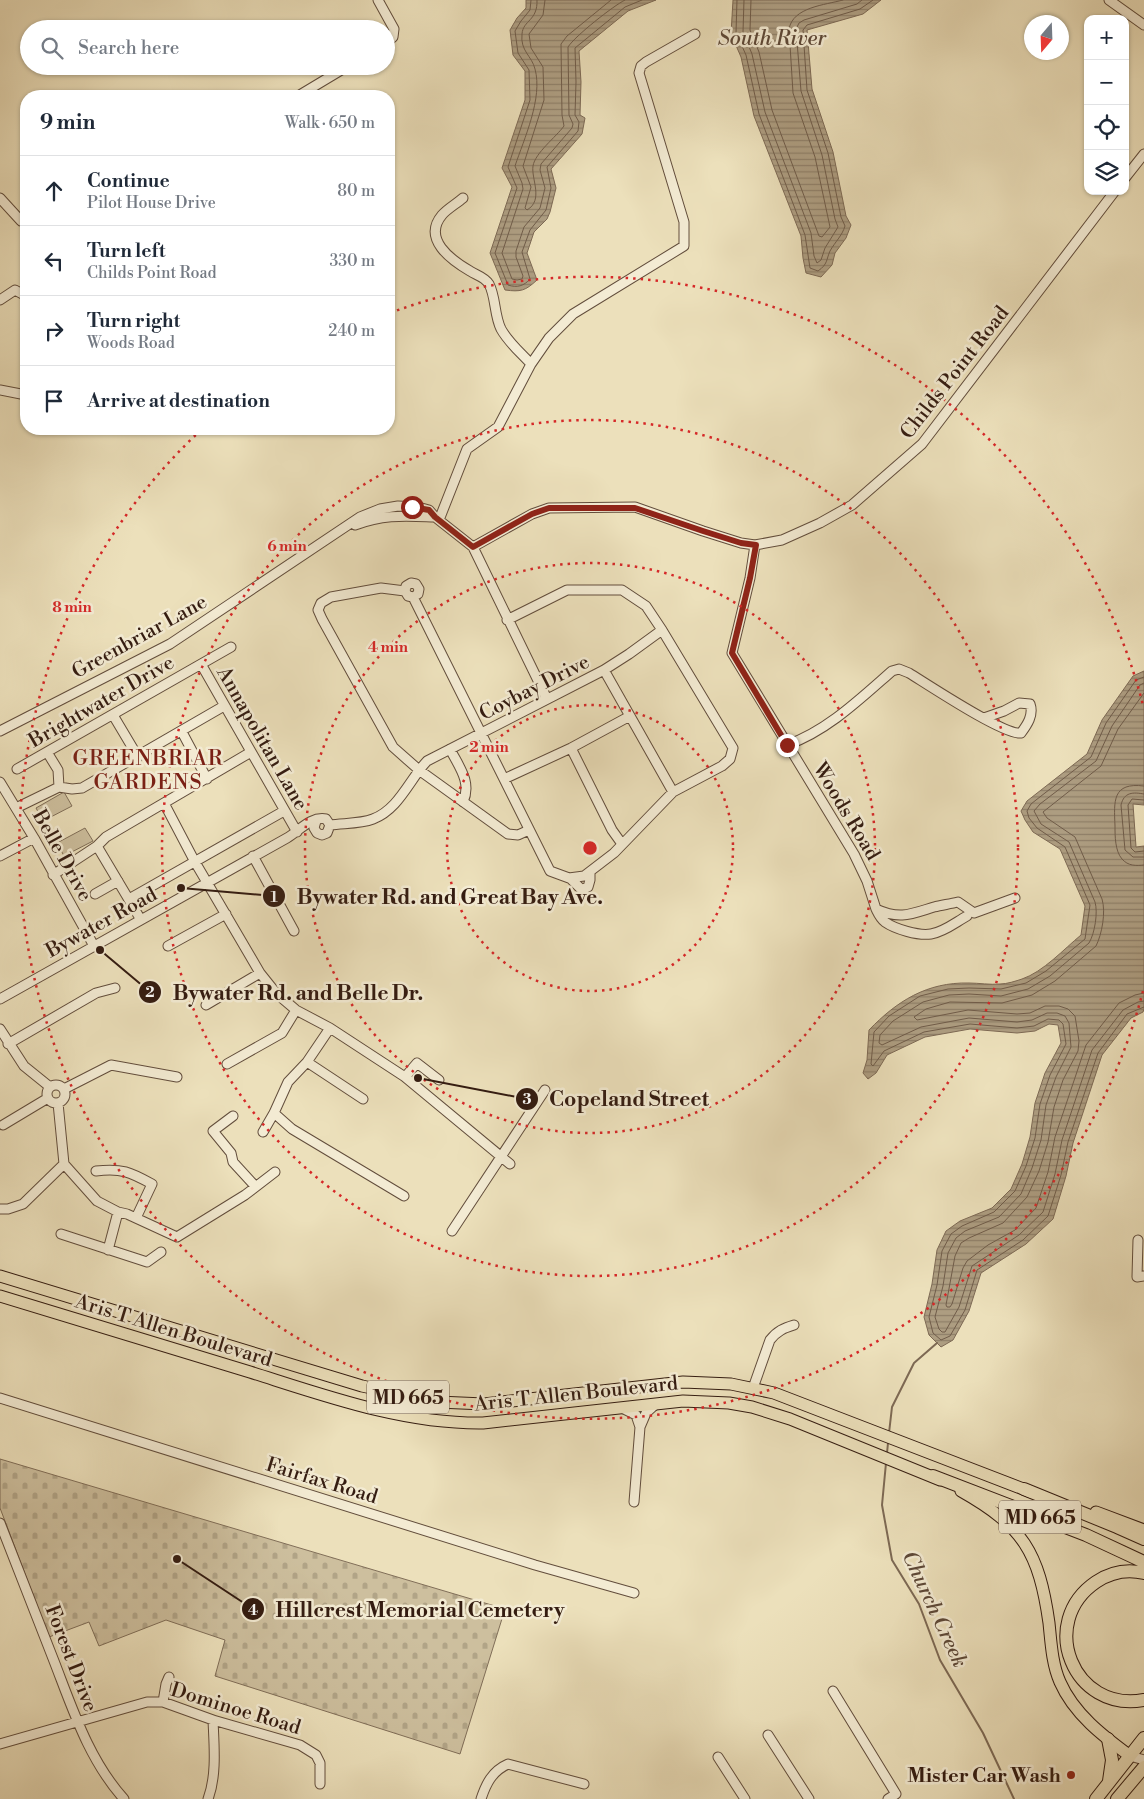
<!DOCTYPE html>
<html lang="en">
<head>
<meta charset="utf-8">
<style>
	:root { --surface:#fff; --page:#f2f2f3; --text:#1f2937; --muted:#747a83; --line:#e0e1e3 }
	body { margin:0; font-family:"Libre Bodoni",serif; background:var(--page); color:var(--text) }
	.controls { position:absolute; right:15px; top:15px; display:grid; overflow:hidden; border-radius:10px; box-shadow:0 1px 4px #0004 }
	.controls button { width:45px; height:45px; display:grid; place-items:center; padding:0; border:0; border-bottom:1px solid var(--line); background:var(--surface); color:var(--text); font:25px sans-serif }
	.compass { position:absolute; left:1024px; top:15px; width:45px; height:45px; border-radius:50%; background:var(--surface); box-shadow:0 1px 4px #0004; rotate:199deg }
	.stop { position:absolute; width:15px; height:15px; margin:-11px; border:4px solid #8f2418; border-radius:50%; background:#fff }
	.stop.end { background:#8f2418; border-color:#fff; box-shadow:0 1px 5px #0008 }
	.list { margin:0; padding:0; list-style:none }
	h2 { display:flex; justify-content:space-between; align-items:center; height:65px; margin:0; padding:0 20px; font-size:21px }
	h2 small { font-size:16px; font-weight:400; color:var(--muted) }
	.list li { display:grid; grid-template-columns:32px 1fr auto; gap:15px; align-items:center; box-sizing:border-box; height:70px; padding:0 20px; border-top:1px solid var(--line) }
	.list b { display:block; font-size:19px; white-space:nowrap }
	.list p { margin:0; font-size:16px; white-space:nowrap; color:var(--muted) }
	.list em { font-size:16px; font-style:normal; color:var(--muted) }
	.icon { flex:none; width:28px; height:28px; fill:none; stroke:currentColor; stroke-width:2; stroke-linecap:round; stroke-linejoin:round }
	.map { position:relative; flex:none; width:1144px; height:1799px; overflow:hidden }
	.search { position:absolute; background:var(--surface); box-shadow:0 1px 4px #0004; left:20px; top:20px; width:375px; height:55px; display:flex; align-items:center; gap:12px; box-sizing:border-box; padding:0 18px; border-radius:28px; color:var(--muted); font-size:19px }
	.panel { position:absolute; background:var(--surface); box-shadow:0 1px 4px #0004; left:20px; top:90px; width:375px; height:345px; border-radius:20px }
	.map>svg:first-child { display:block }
</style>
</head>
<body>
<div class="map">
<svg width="1144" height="1799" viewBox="0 0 1144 1799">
	<defs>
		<pattern id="cemetery-stones" width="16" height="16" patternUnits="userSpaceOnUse" patternTransform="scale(1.25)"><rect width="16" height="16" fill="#cdbf9e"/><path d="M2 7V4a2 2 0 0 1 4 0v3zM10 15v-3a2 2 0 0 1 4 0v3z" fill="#b1a487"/></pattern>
		<pattern id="water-rules" width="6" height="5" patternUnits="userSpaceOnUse" patternTransform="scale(1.25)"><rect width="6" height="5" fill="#ad9d81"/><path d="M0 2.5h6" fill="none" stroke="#8e7f68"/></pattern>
	</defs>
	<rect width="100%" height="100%" fill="#ece0bb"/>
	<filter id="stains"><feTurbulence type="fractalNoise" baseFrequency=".004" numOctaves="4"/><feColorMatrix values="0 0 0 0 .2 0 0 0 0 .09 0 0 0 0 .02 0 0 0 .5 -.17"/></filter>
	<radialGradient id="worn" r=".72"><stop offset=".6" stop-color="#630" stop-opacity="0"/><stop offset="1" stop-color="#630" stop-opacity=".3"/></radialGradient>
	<path fill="url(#cemetery-stones)" stroke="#806e58" d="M0 1459 505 1609 460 1754 215 1676 225 1640 166 1620 99 1646 89 1622 49 1637 0 1508Z"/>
	<path fill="#cdbf9e" stroke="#806e58" d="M64 792 72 806 43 821 36 808Z
		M85 828 93 841 64 856 57 843Z"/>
	<path fill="url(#water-rules)" stroke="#7d6954" d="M526 0H656L628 11 579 51 581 82 580 115 585 118 582 134 551 169 556 188 550 212 547 219 534 232 527 253 537 280C525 291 521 292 505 290L490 253 512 187 502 168 525 100V71L513 55 510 30 517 18 526 8Z
		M733 0H881L863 14 807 30 812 89 833 152 846 216 851 225 846 238 835 253 832 265 821 277 806 273 803 258 801 236 754 116 741 57 731 34Z
		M1144 671V805L1133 804 1136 847 1144 846V1009L1143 1012 1131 1018 1102 1055 1073 1143 1066 1176 1053 1219 1026 1244 981 1273 969 1311 953 1340 941 1347 929 1335 924 1317 932 1284 937 1250 946 1231 960 1221 992 1208 1011 1189 1022 1164 1030 1137 1035 1103 1045 1073 1061 1043 1058 1025 1049 1024 1035 1031 1017 1033 970 1029 925 1037 887 1055 876 1073 868 1079 863 1073 867 1060 869 1030C897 1001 927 982 969 983 979 983 990 985 1000 984 1007 984 1016 981 1022 979 1043 972 1064 949 1081 935L1085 906 1060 849 1033 832 1025 820 1021 811 1027 801 1087 754 1102 720 1133 676Z"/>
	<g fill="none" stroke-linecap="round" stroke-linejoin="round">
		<path stroke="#705c49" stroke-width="1" d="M531 0 530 10 521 21 515 31 518 53 529 70 530 100 508 167 517 188 495 253 508 285C517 288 524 286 530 279L522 252 530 230 546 210 551 188 547 167 578 131 579 122 575 115 576 82 575 48 625 7 642 0
			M537 0C538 21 523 20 522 34 520 51 532 56 535 69 543 98 524 139 515 166L522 183 523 189 502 253 512 279 517 280 522 279 523 276 516 257V251L524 227 540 208 545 188 540 170 541 164 572 128 573 124 569 115 568 47C575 36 613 6 625 0
			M545 0 543 15 529 34 531 48 543 67 544 100 523 166 531 187 525 208 527 210C544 200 531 179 533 166 535 153 556 137 564 126L562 115 561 44 567 36 611 0
			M737 0 736 33 746 55 759 114 805 235 810 268 818 271C828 264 826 260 830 251 835 242 842 236 845 226L841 217 828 153 807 90 803 30 807 25 860 9 873 0
			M744 0 743 32 752 54 765 112 811 233 814 256 817 263 821 260 825 248 838 227 835 219 822 155 801 91 796 29 799 23 804 20 857 4 862 0
			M751 0 750 30 759 52 772 110 819 236 822 237 830 227 815 157 793 93 789 29C793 7 825 5 843 0
			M1144 677 1136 680 1106 723 1091 757 1036 800 1031 804 1027 811 1029 818 1037 828 1065 847 1090 905 1085 939 1046 971 1026 983 1001 989 969 988 948 989 920 996 889 1016 874 1032 871 1064 873 1066 884 1051 924 1032 970 1024 1017 1028 1034 1026 1048 1019 1059 1020 1063 1024 1066 1044 1050 1075 1040 1104 1035 1138 1026 1166 1015 1191 994 1212 962 1226 951 1234 942 1251 937 1285 929 1317 933 1333 941 1340 950 1336 965 1310 977 1270 1023 1240 1048 1216 1061 1175 1068 1142 1098 1053 1127 1014 1144 1007
			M1144 683 1140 685 1112 726 1096 761 1040 804 1034 811 1041 824 1069 842 1095 902C1098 912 1095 933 1089 943L1050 976 1028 989 1001 996 969 994 949 995 923 1002 893 1021 880 1035 879 1043 882 1045 921 1027 969 1018 1017 1022 1032 1020 1047 1013H1057L1065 1016 1069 1023 1071 1047 1056 1077 1046 1105 1041 1140 1032 1168 1021 1194 999 1217 965 1231 956 1238 948 1253 943 1286 935 1317 939 1329 942 1332H945L959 1307 972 1266 1019 1235 1043 1212 1055 1174 1062 1140 1092 1050 1123 1010 1138 1002 1144 1001
			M1144 693 1118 729 1101 766 1043 812 1047 818 1075 837 1102 899C1106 912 1102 934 1096 946L1055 981 1032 995 1002 1003 950 1002 926 1009 914 1017 917 1020 968 1010 1017 1014 1030 1013 1045 1006H1059L1068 1009 1075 1016 1079 1041 1078 1051 1063 1080 1054 1107 1048 1142 1039 1171 1027 1197 1003 1223 969 1238 961 1243 955 1256 946 1305 947 1307H950L952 1304 963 1268 967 1261 988 1245 1015 1230 1036 1208 1048 1172 1055 1137 1086 1045 1119 1003 1135 995 1144 993
			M1144 786C1112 782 1114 801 1115 826 1115 836 1115 851 1122 859 1128 866 1136 866 1144 865
			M1144 794C1133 792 1124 792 1121 805L1125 850 1133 857H1144
			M1144 800 1132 799 1128 805 1131 848 1135 852 1144 851"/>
		<path stroke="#7d6954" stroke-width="2" d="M889 1433 892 1407 914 1363 937 1343
			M887 1453 888 1443
			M886 1463 882 1505 892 1560 919 1604 940 1660 983 1733 1014 1799"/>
		<g stroke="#624d3c" stroke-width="11">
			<path id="minor" d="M378 0 394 29 393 37 386 43
				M1109 0 1144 25
				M298 96 348 66
				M1125 178 1144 154
				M0 198 21 221 26 219
				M463 198C456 204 447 209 442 215 422 239 451 260 470 271 476 275 485 277 489 284 496 297 494 315 501 329 508 342 521 353 531 364
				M0 300 15 290 26 296
				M0 390 26 395
				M439 520 467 449 498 427 531 364 549 338 573 314 684 246V222L639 73 641 66 646 62 695 34
				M355 525C385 514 404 516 435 517
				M755 545 750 578 732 653 854 854 867 881 876 909C900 920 911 914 934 907 942 905 950 904 958 902L974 913 1015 898
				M473 547 532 514 549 508 635 507 703 531 741 543 755 545 782 540 820 523 852 505 922 444 1115 191
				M405 591 381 588 331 597 321 603 318 610 322 619 393 747 419 770 508 834 518 835 529 830
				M413 597 408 596 405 591 406 586 411 583 416 584 419 589 418 594 413 597 550 871 569 878 584 876 614 853 673 792 722 766 730 759 733 748 662 630 646 606 622 590H567L507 620
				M201 664 297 832
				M604 670 673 792
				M113 715 138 757
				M0 731 170 644 360 517 380 509 398 506 418 507 429 510 435 517 473 547 547 699
				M182 732 207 779
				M787 745C827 731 860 699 892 671L899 669 909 673C927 684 1005 736 1021 733 1027 725 1034 715 1030 704L1019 703 1004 711 984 718
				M571 748 612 830 622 844
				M450 749C459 767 472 782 463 802
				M47 752 58 770 59 787
				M17 769 231 647
				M504 779 571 748 630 716
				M0 782 34 838 94 946
				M164 803 195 862 260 973 276 993 296 1010 330 1028 405 1077 510 1164
				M16 808 59 787 72 789 82 788 224 706
				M330 825C344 823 360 824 373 819 399 809 409 780 427 761L604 670 629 654 662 630
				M97 846 141 920
				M0 856 34 838
				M253 856 294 931
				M53 875 97 846 106 837 251 752
				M570 878 580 888 584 889 588 887 590 880V872
				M95 894 118 881
				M129 899 284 811
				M876 909C878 913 880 918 885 922 895 929 918 936 931 934 944 932 956 922 967 916
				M168 946 226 914
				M0 999 287 838C299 831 311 816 326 819L330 825 327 833 322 835 317 833 314 828 316 821
				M206 1005 260 973
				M0 1029 24 1066 50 1087
				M8 1044 96 993 115 988
				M307 1062 363 1099
				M227 1064 282 1033 296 1010
				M405 1077 417 1063 439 1080
				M47 1094a9 9 0 1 1 18 0a9 9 0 1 1-18 0Z
				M64 1089 111 1065 177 1077
				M58 1103 64 1164 97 1201 118 1212 127 1214 177 1237 245 1195 275 1172
				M274 1113 292 1129 404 1196
				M233 1116 213 1131 231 1153 233 1162 255 1186
				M3 1125 48 1098
				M263 1132 274 1113 288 1082 307 1062 330 1028
				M96 1171C122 1168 130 1172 152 1184L136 1218
				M0 1209H8L23 1204 64 1164
				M452 1231 545 1090
				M61 1234 147 1262 161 1252
				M1138 1240 1137 1277 1144 1276
				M108 1250 118 1212
				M753 1388 770 1340C777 1331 784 1328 794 1325
				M0 1398 535 1565 634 1593
				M622 1408 636 1415 640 1427
				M634 1502 640 1427 646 1413 656 1404
				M0 1523C18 1569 36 1615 54 1661 73 1710 89 1760 124 1799
				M833 1691 896 1794 888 1799
				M163 1702 166 1684 169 1677
				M768 1735 809 1799
				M0 1744 147 1702H163L213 1720 300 1745 316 1755 320 1763V1784
				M1130 1756 1144 1760
				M718 1757 745 1799
				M208 1799C217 1775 214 1745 213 1720
				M481 1799C486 1784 492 1771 508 1764L584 1784"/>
		</g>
		<g stroke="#341c11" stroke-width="13">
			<path id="major" d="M0 1276 362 1386 438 1402 484 1404 683 1382 731 1384 774 1393 1031 1492
				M0 1296C83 1321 167 1347 250 1372 326 1396 403 1424 483 1423L683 1401 729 1403 752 1407 790 1419 940 1480
				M961 1491C1023 1526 1039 1552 1049 1623 1051 1642 1052 1664 1060 1682 1074 1714 1103 1736 1130 1756
				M1096 1512 1144 1530"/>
		</g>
		<g stroke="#341c11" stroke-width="14">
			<path id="highway" d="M933 1476 1086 1535 1144 1562
				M1024 1489 1117 1527 1144 1539
				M1144 1573C1127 1569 1111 1572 1096 1582 1037 1622 1073 1713 1144 1700
				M1108 1739 1112 1760 1109 1781
				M1096 1799 1144 1738
				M1117 1799 1144 1767"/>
		</g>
		<use href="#minor" stroke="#f3ebd3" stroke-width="9"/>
		<use href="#major" stroke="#ece0bb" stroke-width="11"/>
		<use href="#highway" stroke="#ece0bb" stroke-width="12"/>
	</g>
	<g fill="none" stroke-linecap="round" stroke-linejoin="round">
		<path stroke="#8f2418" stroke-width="6" d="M412 507 429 510 435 517 473 547 532 514 549 508H635L703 531 741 543 756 545 750 578 732 653 787 745"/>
	</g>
	<g fill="none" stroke="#d62828" stroke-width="2.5" stroke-dasharray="2.5 5">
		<circle cx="590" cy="848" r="143"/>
		<circle cx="590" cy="848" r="285"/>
		<circle cx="590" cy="848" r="428"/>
		<path d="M1143 991A571 571 0 1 1 201 430M390 313A571 571 0 0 1 1143 705"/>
	</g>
	<circle fill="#8f2418" stroke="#f3ebd3" stroke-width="2" cx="1071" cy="1775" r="5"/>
	<g text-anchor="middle" stroke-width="5" stroke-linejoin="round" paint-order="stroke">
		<g fill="#f3ebd3" stroke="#6d5a4b" stroke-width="1">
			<rect x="367" y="1380.5" width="82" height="33" rx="4"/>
			<rect x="999" y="1500.5" width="82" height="33" rx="4"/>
		</g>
		<g font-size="19" font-weight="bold" fill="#341c11">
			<text x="408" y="1404">MD 665</text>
			<text x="1040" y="1524">MD 665</text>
		</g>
		<g font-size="20" fill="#341c11" stroke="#f3ebd3">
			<text transform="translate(954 372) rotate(-52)" y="7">Childs Point Road</text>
			<text transform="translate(139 636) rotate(-29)" y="7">Greenbriar Lane</text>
			<text transform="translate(534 687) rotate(-27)" y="7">Coybay Drive</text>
			<text transform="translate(101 701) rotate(-30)" y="7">Brightwater Drive</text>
			<text transform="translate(263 738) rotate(60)" y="7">Annapolitan Lane</text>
			<text transform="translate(847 811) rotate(59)" y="7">Woods Road</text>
			<text transform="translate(63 855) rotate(61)" y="7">Belle Drive</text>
			<text transform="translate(101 922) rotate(-29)" y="7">Bywater Road</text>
			<text transform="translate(174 1330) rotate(17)" y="7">Aris T Allen Boulevard</text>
			<text transform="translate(576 1393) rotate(-6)" y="7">Aris T Allen Boulevard</text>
			<text transform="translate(322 1480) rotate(17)" y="7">Fairfax Road</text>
			<text transform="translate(72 1658) rotate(69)" y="7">Forest Drive</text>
			<text transform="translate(236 1708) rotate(17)" y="7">Dominoe Road</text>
		</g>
		<g font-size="20" font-weight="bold" fill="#341c11" stroke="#f3ebd3" text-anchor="end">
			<text x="1061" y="1782">Mister Car Wash</text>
		</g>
		<g font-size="21" font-style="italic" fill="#5e4938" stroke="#f3ebd3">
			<text x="772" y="45">South River</text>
			<text transform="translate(935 1609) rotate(65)" y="7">Church Creek</text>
		</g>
		<g font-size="21" letter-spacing="1" fill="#7a1f14" stroke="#f3ebd3">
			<text x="148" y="765">GREENBRIAR<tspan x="148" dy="24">GARDENS</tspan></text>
		</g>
	</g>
	<circle cx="590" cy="848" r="8" fill="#d62828" stroke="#f3ebd3" stroke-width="2.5"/>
	<g font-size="15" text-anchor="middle" font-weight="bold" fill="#d62828" stroke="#f3ebd3" stroke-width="5" stroke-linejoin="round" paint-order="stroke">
		<text x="287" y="551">6 min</text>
		<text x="72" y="612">8 min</text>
		<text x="388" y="652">4 min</text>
		<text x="489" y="752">2 min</text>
	</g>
	<path fill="none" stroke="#341c11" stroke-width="2" d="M181 888L274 896M100 950L150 992M418 1078L527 1099M177 1559L253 1609"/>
	<g fill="#341c11" stroke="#f3ebd3" stroke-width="2">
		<circle cx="181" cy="888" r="5"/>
		<circle cx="100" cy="950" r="5"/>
		<circle cx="418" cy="1078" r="5"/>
		<circle cx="177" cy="1559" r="5"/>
		<circle cx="274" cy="896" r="12"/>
		<circle cx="150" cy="992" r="12"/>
		<circle cx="527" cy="1099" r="12"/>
		<circle cx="253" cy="1609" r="12"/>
	</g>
	<g font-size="15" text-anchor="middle" font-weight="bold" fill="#fff">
		<text x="274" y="902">1</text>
		<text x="150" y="997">2</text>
		<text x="527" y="1104">3</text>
		<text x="253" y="1615">4</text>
	</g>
	<g font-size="21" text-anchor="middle" font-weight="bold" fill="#341c11" stroke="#f3ebd3" stroke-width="5" stroke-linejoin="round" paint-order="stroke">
		<text x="450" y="904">Bywater Rd. and Great Bay Ave.</text>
		<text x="298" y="1000">Bywater Rd. and Belle Dr.</text>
		<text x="629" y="1106">Copeland Street</text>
		<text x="420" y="1617">Hillcrest Memorial Cemetery</text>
	</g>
	<rect width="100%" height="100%" filter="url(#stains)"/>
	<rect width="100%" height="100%" fill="url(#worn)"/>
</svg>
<div class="controls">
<button>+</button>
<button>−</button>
<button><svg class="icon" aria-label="locate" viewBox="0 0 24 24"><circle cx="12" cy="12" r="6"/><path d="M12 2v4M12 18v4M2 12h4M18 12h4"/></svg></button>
<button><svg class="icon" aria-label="layers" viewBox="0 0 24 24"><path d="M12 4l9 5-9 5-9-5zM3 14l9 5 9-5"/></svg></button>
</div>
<svg class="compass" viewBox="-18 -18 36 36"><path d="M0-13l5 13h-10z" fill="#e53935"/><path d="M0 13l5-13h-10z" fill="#747a83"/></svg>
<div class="stop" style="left:412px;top:507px"></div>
<div class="stop end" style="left:787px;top:745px"></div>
<div class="search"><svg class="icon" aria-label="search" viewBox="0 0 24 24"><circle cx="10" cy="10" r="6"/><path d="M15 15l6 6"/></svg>Search here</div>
<section class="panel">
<h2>9 min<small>Walk · 650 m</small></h2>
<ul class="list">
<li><svg class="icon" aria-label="ahead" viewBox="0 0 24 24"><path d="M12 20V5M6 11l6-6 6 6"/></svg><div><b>Continue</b><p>Pilot House Drive</p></div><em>80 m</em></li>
<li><svg class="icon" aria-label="left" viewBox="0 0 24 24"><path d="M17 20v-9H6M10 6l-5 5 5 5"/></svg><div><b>Turn left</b><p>Childs Point Road</p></div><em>330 m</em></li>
<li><svg class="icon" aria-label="right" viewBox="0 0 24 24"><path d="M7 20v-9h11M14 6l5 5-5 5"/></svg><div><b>Turn right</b><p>Woods Road</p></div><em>240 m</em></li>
<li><svg class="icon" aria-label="arrive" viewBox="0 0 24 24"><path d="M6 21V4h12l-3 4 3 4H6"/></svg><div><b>Arrive at destination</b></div></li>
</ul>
</section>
</div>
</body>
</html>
